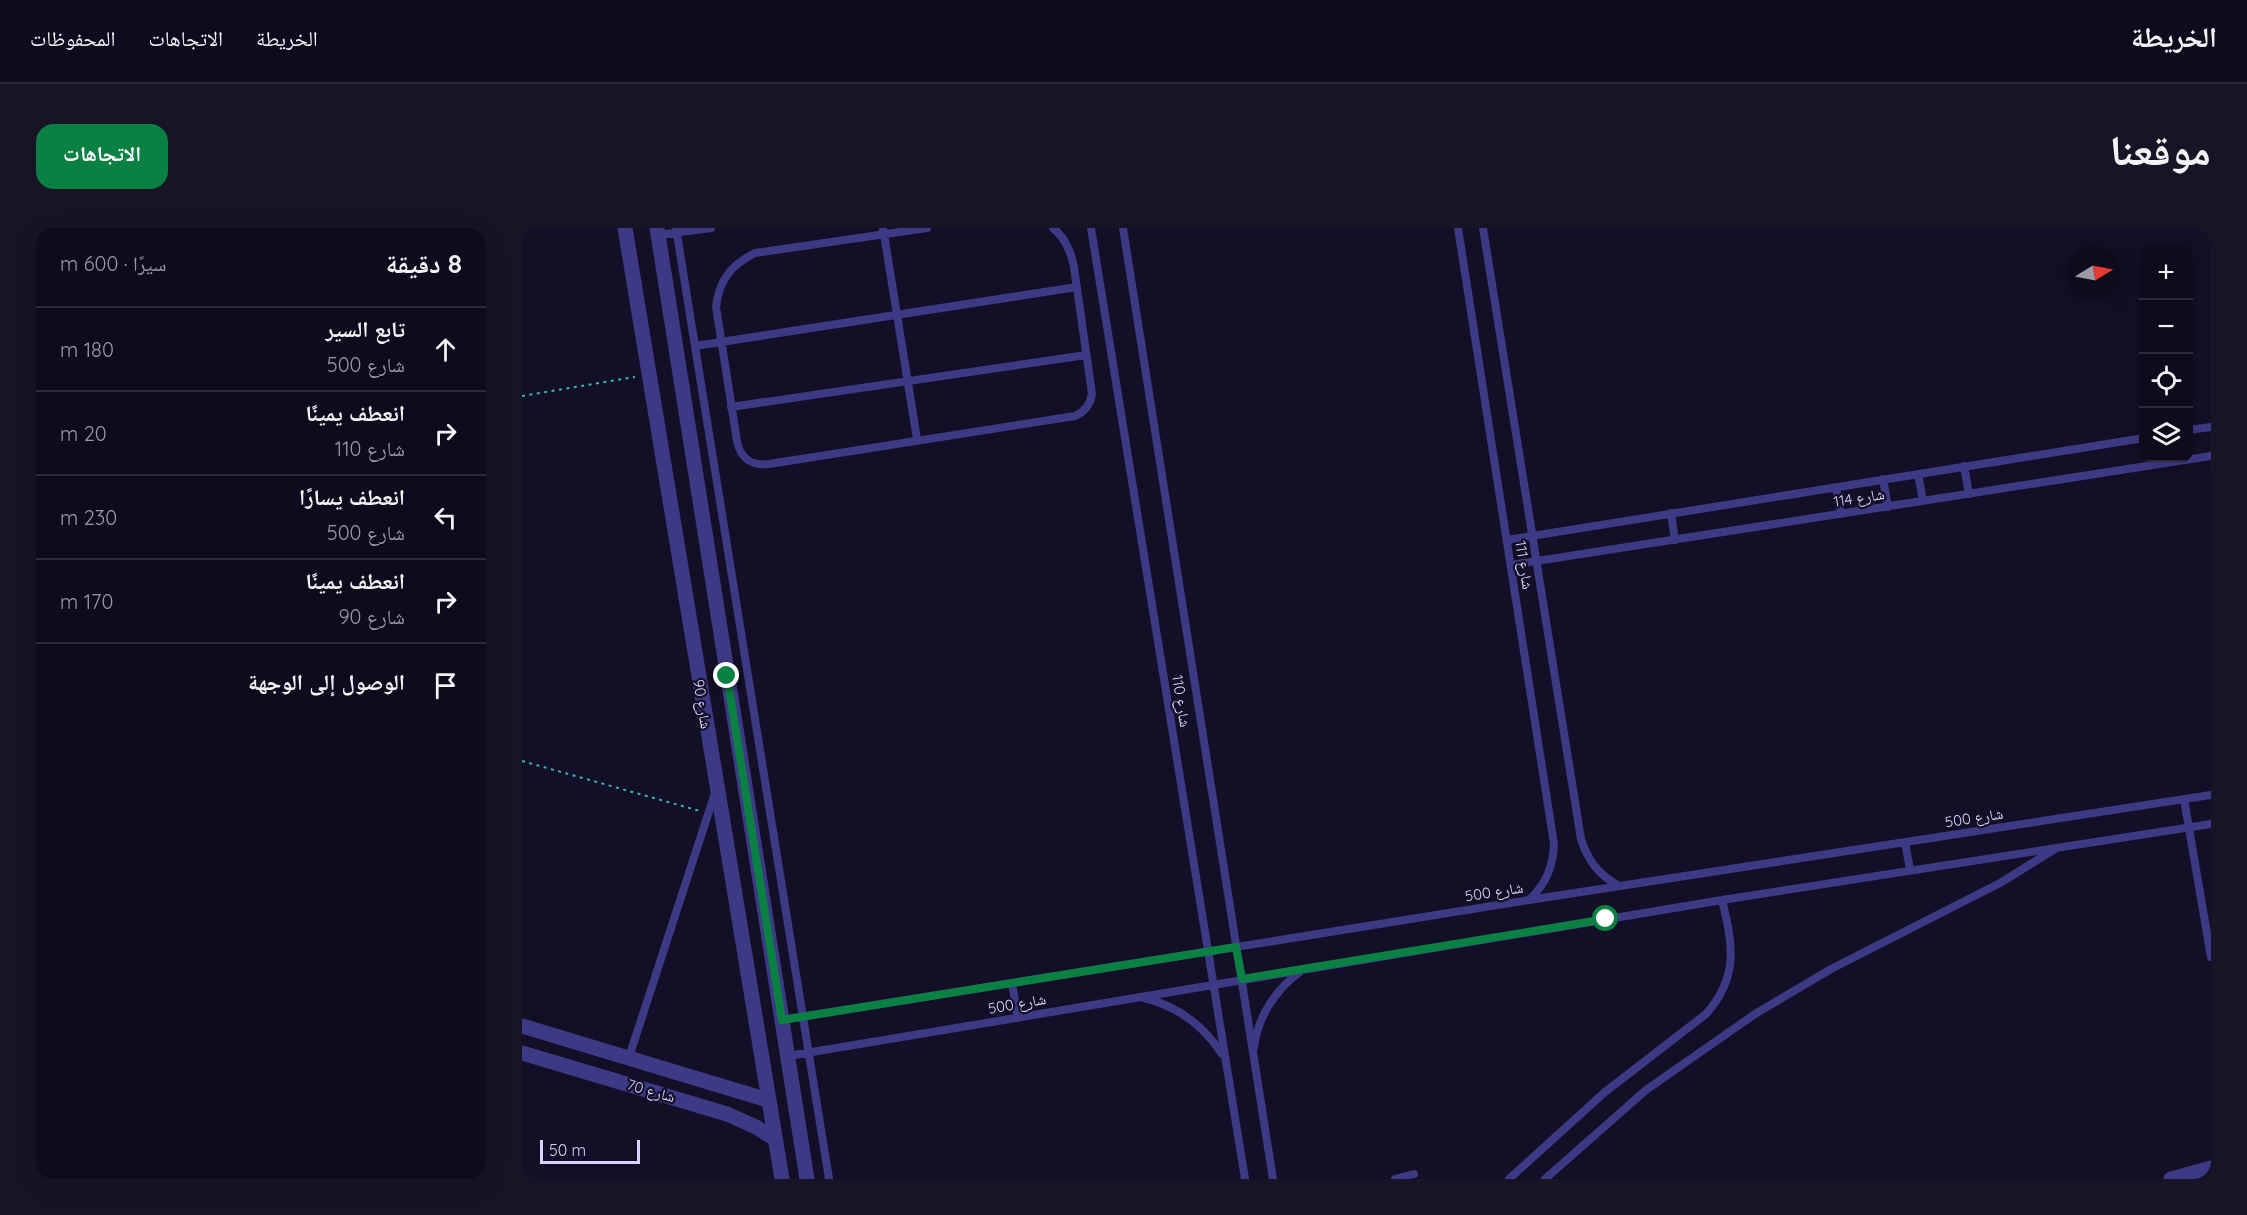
<!DOCTYPE html>
<html lang="ar">
<head>
<meta charset="utf-8">
<style>
	:root { --surface:#0e0b1c; --page:#171425; --text:#f1f3f6; --muted:#9b9ba3; --line:#2e2b3b; --accent:#0b8043 }
	body { margin:0; font-family:Quicksand,"Noto Naskh Arabic",sans-serif; background:var(--page); color:var(--text); direction:rtl }
	.controls { position:absolute; right:18px; top:18px; display:grid; overflow:hidden; border-radius:12px; box-shadow:0 6px 24px #0002 }
	.controls button { width:54px; height:54px; display:grid; place-items:center; padding:0; border:0; border-bottom:2px solid var(--line); background:var(--surface); color:var(--text); font:30px sans-serif }
	.compass { position:absolute; left:1545px; top:18px; width:54px; height:54px; border-radius:50%; background:var(--surface); box-shadow:0 6px 24px #0002; rotate:80deg }
	.scale { position:absolute; left:18px; bottom:15px; width:100px; box-sizing:border-box; padding-left:6px; border:3px solid #d9d4ff; border-top:0; font-size:16px; line-height:21px; white-space:nowrap; color:#d9d4ff; -webkit-text-stroke:4px #130f26; paint-order:stroke }
	.stop { position:absolute; width:18px; height:18px; margin:-14px; border:4px solid #0b8043; border-radius:50%; background:#fff }
	.stop.end { background:#0b8043; border-color:#fff; box-shadow:0 2px 6px #0008 }
	.list { margin:0; padding:0; list-style:none }
	h2 { display:flex; justify-content:space-between; align-items:center; height:78px; margin:0; padding:0 24px; font-size:26px }
	h2 small { font-size:20px; font-weight:400; color:var(--muted) }
	.list li { display:grid; grid-template-columns:39px 1fr auto; gap:18px; align-items:center; box-sizing:border-box; height:84px; padding:0 24px; border-top:2px solid var(--line) }
	.list b { display:block; font-size:22px; white-space:nowrap }
	.list p { margin:0; font-size:20px; white-space:nowrap; color:var(--muted) }
	.list em { font-size:20px; font-style:normal; color:var(--muted) }
	.icon { flex:none; width:33px; height:33px; fill:none; stroke:currentColor; stroke-width:2; stroke-linecap:round; stroke-linejoin:round }
	.map { position:relative; flex:none; width:1689px; height:951px; overflow:hidden; direction:ltr; border-radius:18px }
	header { display:flex; align-items:center; gap:36px; box-sizing:border-box; height:84px; padding:0 30px; background:var(--surface); border-bottom:2px solid var(--line) }
	header strong { font-size:28px }
	nav { display:flex; gap:33px; margin-inline-start:auto; font-size:21px }
	.intro { display:flex; align-items:center; justify-content:space-between; box-sizing:border-box; height:144px; padding:0 36px }
	h1 { margin:0; font-size:42px }
	.button { padding:15px 27px; border-radius:18px; background:var(--accent); color:#fff; font-size:21px; font-weight:700 }
	main { display:flex; gap:36px; padding:0 36px }
	aside { flex:1; background:var(--surface); border-radius:18px; box-shadow:0 6px 24px #0002 }
	.map>svg:first-child { display:block }
</style>
</head>
<body>
<header>
<strong>الخريطة</strong>
<nav><a>الخريطة</a><a>الاتجاهات</a><a>المحفوظات</a></nav>
</header>
<div class="intro"><h1>موقعنا</h1><a class="button">الاتجاهات</a></div>
<main>
<div class="map">
<svg width="1689" height="951" viewBox="0 0 1689 951">
	<rect width="100%" height="100%" fill="#130f26"/>
	<g fill="none" stroke-linecap="round" stroke-linejoin="round">
		<path stroke="#2fb8b0" stroke-width="2" stroke-dasharray="3 4.5" stroke-linecap="butt" d="M0 168 113 149
			M0 533 178 583"/>
		<path stroke="#3d3a85" stroke-width="8" d="M154 0 307 951
			M361 0 395 211
			M405 0 233 25C209 37 197 52 194 79L215 213C218 230 230 238 247 236L553 188C563 184 568 177 570 166L552 39C549 24 544 10 531 0
			M569 0 723 951
			M601 0 751 951
			M936 0 1032 616C1031 639 1024 656 1007 672
			M961 0 1059 611C1066 633 1077 647 1097 658
			M136 7 189 0
			M173 118 555 59
			M209 179 564 127
			M1666 202 1689 199
			M1442 238 1447 266
			M1396 246 1401 273
			M1361 251 1366 279
			M1314 259 1319 286
			M1149 285 1153 312
			M985 312 1622 210
			M989 337 1689 228
			M1662 571 1689 729
			M1383 614 1388 642
			M490 756 496 790
			M622 770C656 778 681 797 700 826
			M260 792 1007 672 1689 567
			M732 819C736 788 754 761 779 743
			M266 828 1200 672 1689 596
			M107 829 193 565
			M873 951 892 946
			M987 951 1083 864 1184 786C1217 749 1211 717 1200 672
			M1023 951 1124 862 1233 786 1309 741 1478 655 1533 621"/>
		<path stroke="#3d3a85" stroke-width="15" d="M0 798 246 872
			M0 825 205 886 234 899 253 911"/>
		<path stroke="#3d3a85" stroke-width="15" d="M103 0 260 951
			M135 0 285 951
			M1649 951 1689 940"/>
	</g>
	<g fill="none" stroke-linecap="round" stroke-linejoin="round">
		<path stroke="#0b8043" stroke-width="8" d="M205 448 260 792 714 719 720 751 1084 691"/>
	</g>
	<g text-anchor="middle" stroke-width="4.5" stroke-linejoin="round" paint-order="stroke">
		<g font-size="15" fill="#d9d4ff" stroke="#130f26">
			<text transform="translate(1337 270) rotate(-9)" y="5">شارع 114</text>
			<text transform="translate(1002 337) rotate(81)" y="5">شارع 111</text>
			<text transform="translate(659 473) rotate(81)" y="5">شارع 110</text>
			<text transform="translate(180 476) rotate(81)" y="5">شارع 90</text>
			<text transform="translate(1452 590) rotate(-9)" y="5">شارع 500</text>
			<text transform="translate(972 664) rotate(-9)" y="5">شارع 500</text>
			<text transform="translate(495 776) rotate(-10)" y="5">شارع 500</text>
			<text transform="translate(129 863) rotate(16)" y="5">شارع 70</text>
		</g>
	</g>
</svg>
<div class="controls">
<button>+</button>
<button>−</button>
<button><svg class="icon" aria-label="locate" viewBox="0 0 24 24"><circle cx="12" cy="12" r="6"/><path d="M12 2v4M12 18v4M2 12h4M18 12h4"/></svg></button>
<button><svg class="icon" aria-label="layers" viewBox="0 0 24 24"><path d="M12 4l9 5-9 5-9-5zM3 14l9 5 9-5"/></svg></button>
</div>
<svg class="compass" viewBox="-18 -18 36 36"><path d="M0-13l5 13h-10z" fill="#e53935"/><path d="M0 13l5-13h-10z" fill="#9b9ba3"/></svg>
<div class="scale">50 m</div>
<div class="stop" style="left:1084px;top:691px"></div>
<div class="stop end" style="left:205px;top:448px"></div>
</div>
<aside>
<h2>8 دقيقة<small>سيرًا · 600 m</small></h2>
<ul class="list">
<li><svg class="icon" aria-label="ahead" viewBox="0 0 24 24"><path d="M12 20V5M6 11l6-6 6 6"/></svg><div><b>تابع السير</b><p>شارع 500</p></div><em>180 m</em></li>
<li><svg class="icon" aria-label="right" viewBox="0 0 24 24"><path d="M7 20v-9h11M14 6l5 5-5 5"/></svg><div><b>انعطف يمينًا</b><p>شارع 110</p></div><em>20 m</em></li>
<li><svg class="icon" aria-label="left" viewBox="0 0 24 24"><path d="M17 20v-9H6M10 6l-5 5 5 5"/></svg><div><b>انعطف يسارًا</b><p>شارع 500</p></div><em>230 m</em></li>
<li><svg class="icon" aria-label="right" viewBox="0 0 24 24"><path d="M7 20v-9h11M14 6l5 5-5 5"/></svg><div><b>انعطف يمينًا</b><p>شارع 90</p></div><em>170 m</em></li>
<li><svg class="icon" aria-label="arrive" viewBox="0 0 24 24"><path d="M6 21V4h12l-3 4 3 4H6"/></svg><div><b>الوصول إلى الوجهة</b></div></li>
</ul>
</aside>
</main>
</body>
</html>
